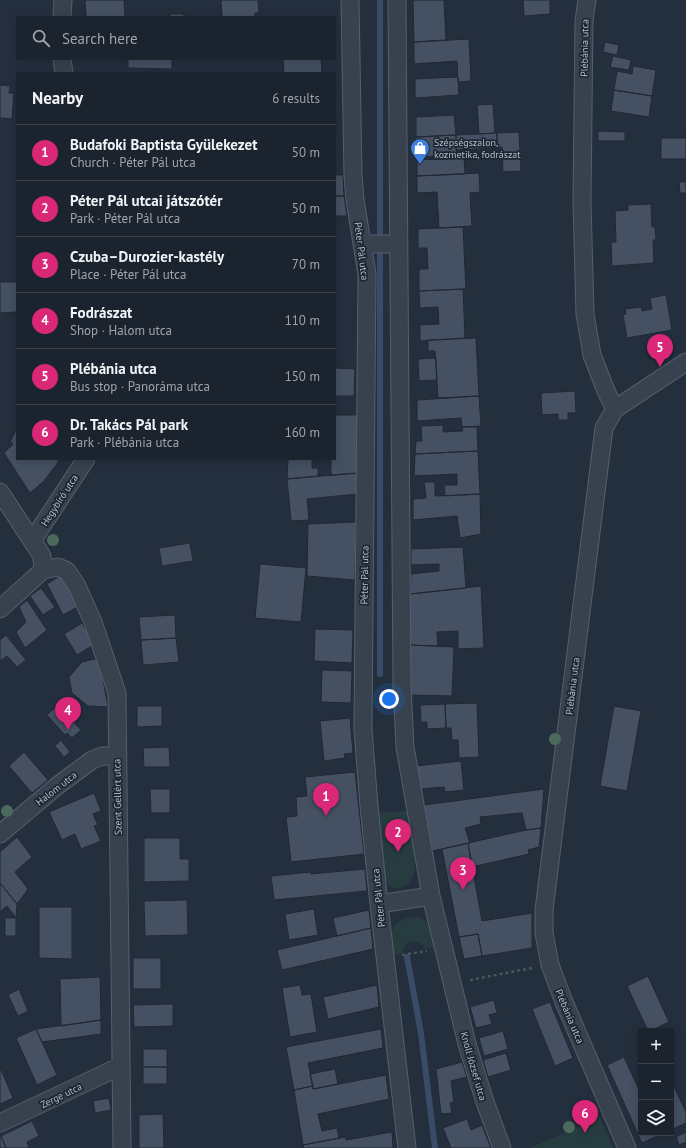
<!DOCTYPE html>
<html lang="en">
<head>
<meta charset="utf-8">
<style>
	:root { --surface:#1b232e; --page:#242b36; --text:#f1f3f6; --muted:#a0a4aa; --line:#39404a; --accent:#db2777 }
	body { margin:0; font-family:"PT Sans",sans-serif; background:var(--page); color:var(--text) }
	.controls { position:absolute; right:12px; bottom:12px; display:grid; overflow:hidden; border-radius:0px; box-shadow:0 2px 10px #0003 }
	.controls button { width:36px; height:36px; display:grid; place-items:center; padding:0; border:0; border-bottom:1px solid var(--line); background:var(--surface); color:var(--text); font:20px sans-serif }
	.you { position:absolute; left:389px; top:699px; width:14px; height:14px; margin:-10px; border:3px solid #fff; border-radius:50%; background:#1a73e8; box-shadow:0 0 0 6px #1a73e833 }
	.badge { display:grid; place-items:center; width:26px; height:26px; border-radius:50%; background:var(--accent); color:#fff; font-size:13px; font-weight:700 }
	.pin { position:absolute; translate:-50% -33px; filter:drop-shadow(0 1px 2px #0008) }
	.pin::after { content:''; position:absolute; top:21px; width:14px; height:12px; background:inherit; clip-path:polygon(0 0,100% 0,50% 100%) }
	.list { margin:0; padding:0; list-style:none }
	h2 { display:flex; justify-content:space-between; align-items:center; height:52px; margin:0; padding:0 16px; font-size:17px }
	h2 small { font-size:13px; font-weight:400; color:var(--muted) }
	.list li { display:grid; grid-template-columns:26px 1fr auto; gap:12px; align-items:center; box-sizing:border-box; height:56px; padding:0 16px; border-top:1px solid var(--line) }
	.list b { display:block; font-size:15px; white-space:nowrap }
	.list p { margin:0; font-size:13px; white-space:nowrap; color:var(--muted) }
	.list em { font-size:13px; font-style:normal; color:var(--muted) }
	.icon { flex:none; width:22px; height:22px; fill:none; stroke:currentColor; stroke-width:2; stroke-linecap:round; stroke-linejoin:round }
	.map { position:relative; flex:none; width:686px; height:1148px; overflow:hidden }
	.search { position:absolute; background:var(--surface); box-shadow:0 2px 10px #0003; left:16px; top:16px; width:320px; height:44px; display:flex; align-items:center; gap:10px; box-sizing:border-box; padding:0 14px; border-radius:0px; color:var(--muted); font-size:15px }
	.panel { position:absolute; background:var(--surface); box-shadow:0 2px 10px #0003; left:16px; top:72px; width:320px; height:388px; border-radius:0px }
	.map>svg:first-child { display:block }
</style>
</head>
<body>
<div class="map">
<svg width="686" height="1148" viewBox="0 0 686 1148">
	<rect width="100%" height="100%" fill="#242f3e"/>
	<path fill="#263c3f" d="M407 811C410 829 428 886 397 888 389 888 387 883 384 876L378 813Z
		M414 917C432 919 433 932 436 947L424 949 423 945C415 938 402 942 403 953L392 955C391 933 389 920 414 917Z
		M600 1117 613 1148H530Z"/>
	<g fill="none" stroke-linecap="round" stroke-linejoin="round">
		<path stroke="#394c67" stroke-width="6" d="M380 0V674
			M407 957 421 1033 435 1148"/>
	</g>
	<path fill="#455162" stroke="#1f2835" d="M85 0H124L125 17H86Z
		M221 0H258L259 13H255V17H222Z
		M413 0H444L446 40 414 42Z
		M523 0H550V14L524 16Z
		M170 14H184V17H171Z
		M469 39 471 81 458 82 457 61 414 64V42Z
		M605 42 619 45 617 55 603 52Z
		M613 56 631 60 629 70 610 67Z
		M128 59H172V69L128 68Z
		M283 59H321L322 73H284Z
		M633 66 656 70 652 96 614 90 617 71 632 74Z
		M458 77 459 95 415 98V79Z
		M0 85 10 86 9 93H14L12 119 0 118Z
		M614 90 652 96 649 117 611 111Z
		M493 104 495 133 479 134 477 105Z
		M454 115 456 135 416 137V117Z
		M686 127V159H661V138H686Z
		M598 131 625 132V141H598Z
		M519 132 521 171 503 172 502 147 497 148V133Z
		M497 133V148L456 150V135Z
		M456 135 457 155 416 157V137Z
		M464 158 465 174 417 176V160Z
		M479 173 480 192 470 193 472 226 439 228 437 192 417 193V176Z
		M335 175H343L344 196H335Z
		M679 182H686V193H680Z
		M335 196H344L347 216H335Z
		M651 204 652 227H655L656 240H653L654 263 612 266 611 242H616L615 211 628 210V205Z
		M463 227 466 289 419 291V269H428L427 248H418V229Z
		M0 282H17V312L0 313Z
		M463 289 465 338 420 341V325L439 324 438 307 420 308 419 291Z
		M666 295 672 330 627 338 623 315 626 314 625 309 641 307 642 311 652 309 650 298Z
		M476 338 479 396 438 398 435 351H428V340Z
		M436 358 437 380 419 381 418 359Z
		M335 368 355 369 354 396H335Z
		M575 391 576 413H568V420H558V414L542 415 541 393Z
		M479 396 481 426 462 427 461 418 417 421V400Z
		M335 415H360L358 473 331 475V459H335Z
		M443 425V432L463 431 462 427H477L478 451 415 454 416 441H422L421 426Z
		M17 428V459H59L57 464 43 482 30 493 4 453 13 444 10 442Z
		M478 451 480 494 445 496 444 485H457V474L414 476 415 454Z
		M288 459H312V468H318V476L287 479Z
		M358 473 357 494 307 499 309 520 291 521 287 479Z
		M424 482H435V496L480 494 481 534 460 538 457 516 413 520V499L426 498Z
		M356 522 355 580 307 576 308 524Z
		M190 543 193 561 162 566 159 548Z
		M463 547 466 588 410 594 411 574 439 571V564L411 565V549Z
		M260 564 306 568 301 622 255 618Z
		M63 574 79 606 63 615 47 584Z
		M481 586 484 648 458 649V631L437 632 438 646 410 645V594Z
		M41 588 55 607 43 615 30 596Z
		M27 600 47 630 25 648 16 632 26 622 19 607Z
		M175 615 176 638 141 640 139 617Z
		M82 623 95 644 77 655 64 634Z
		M315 629 353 630 352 663 314 661Z
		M6 635 26 660 17 667 7 656 0 661V640Z
		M176 638 179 662 143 665 141 640Z
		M410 645 454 647 452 696 410 695Z
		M99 658 108 707 88 706 72 693 69 677 82 662Z
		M322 670 352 671 351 703 321 702Z
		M477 703 479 757 459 758 458 740H452L451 728H446L445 704Z
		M59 704 76 723 75 724 81 730 72 738 67 733 65 735 47 715Z
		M445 704 446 728 427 729V722H421L420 705Z
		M137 706H162V726L137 727Z
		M614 706 641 711 627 791 600 786Z
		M350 718 353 753 344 754 345 758 324 761 320 721Z
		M61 740 70 752 64 757 55 746Z
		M169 747 170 767H144L143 748Z
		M24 752 48 780 32 793 9 766Z
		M461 761 464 790 445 792 444 787 421 789 416 766Z
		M355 772 364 854 291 862 286 817 297 816 296 797 307 796 305 777Z
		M150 789H170V813H151Z
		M544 789 541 828 526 830 522 813 480 817 481 824 465 828 470 843 432 851 424 805Z
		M94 793 101 811 93 814 98 825 94 826 101 841 81 849 75 834 62 840 49 812Z
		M541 828 539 847 528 850 529 854 472 867 468 843 526 830Z
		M17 837 32 857 15 872 28 889 17 904 0 883V852Z
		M144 838H180V859H189V881L144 882Z
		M468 843 482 921 532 913V948L482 956 478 934 459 937 442 849Z
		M365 869 367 891 274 900 271 876 311 872V874Z
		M0 883 17 904 16 918 7 906 0 912Z
		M187 900 188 935 145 936 144 901Z
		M39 907H72V959L39 958Z
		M314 909 318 935 289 940 285 914Z
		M369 910 371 928 337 936 333 918Z
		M5 918H16V936H5Z
		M371 928 373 949 282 970 277 950Z
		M478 934 482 956 464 959 459 937Z
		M133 958H161V989H133Z
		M648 976 669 1022 650 1031H648L627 986Z
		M100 977 101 1020 61 1026 60 979Z
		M300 985 302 995 311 994 317 1032 290 1037 282 988Z
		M377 985 379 1007 328 1019 323 997Z
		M19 989 28 1011 18 1016 8 995Z
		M494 1000 497 1013 489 1015 492 1024 476 1028 470 1007Z
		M550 1002 573 1058 555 1066 532 1009Z
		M173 1004V1026L134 1027 133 1005Z
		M101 1020V1034L42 1042 36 1029Z
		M36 1029 57 1075 37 1085 16 1038Z
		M381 1029 383 1048 308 1063 313 1086 294 1090 286 1047Z
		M503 1031 508 1049 484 1056 479 1038Z
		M143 1049H167V1067H143Z
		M506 1053 511 1070 488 1077 483 1060Z
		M624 1057 641 1094V1133H664L642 1143 607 1065Z
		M462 1062 467 1077 451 1081 454 1102 450 1103 452 1113 441 1114 436 1069Z
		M0 1067 13 1098 0 1104Z
		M143 1067H167V1084H143Z
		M335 1069 338 1084 313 1089 310 1074Z
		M386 1075 389 1099 318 1114 322 1131 337 1128 339 1138 303 1145 294 1090 313 1086V1089Z
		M671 1080 686 1112V1123L671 1130Z
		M109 1098 111 1110 95 1113 93 1101Z
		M163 1114 164 1148H139V1115Z
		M467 1119 471 1130 482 1125 491 1148H451L443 1128Z
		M32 1121 39 1136 27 1142 29 1148H6L1 1136Z
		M392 1132 393 1148H304L303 1145 346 1137V1140Z
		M686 1132V1142L679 1145 676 1137Z
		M0 1136H1L6 1148H0Z"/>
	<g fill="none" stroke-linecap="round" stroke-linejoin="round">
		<g stroke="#565f6c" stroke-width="19">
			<path id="street" d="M350 0 353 175 355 200 367 274 363 729 369 806 379 904 407 1148
				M397 0 402 685 405 747 431 896 467 1044 485 1102 502 1148
				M587 0 584 21 582 201 585 314 592 355 606 391 615 409
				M62 17 63 0
				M62 59 64 73
				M362 244H399
				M0 492 42 556 43 570
				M32 541 86 459
				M43 570 58 567 67 571 77 586 93 622 117 693 122 1148
				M0 609 43 570
				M0 834 57 786 92 760 102 756H117
				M379 904 431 896
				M0 1123 121 1066
				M627 1148 564 1002 550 965 544 933V910L604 428 615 409 686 362"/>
		</g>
		<path stroke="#44595c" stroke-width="2.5" stroke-dasharray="3 3" stroke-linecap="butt" d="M402 955 427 951
			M470 980 532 968"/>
		<use href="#street" stroke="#38414e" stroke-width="17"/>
	</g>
	<g fill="#4b6a5d">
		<circle cx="53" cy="540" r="6"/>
		<circle cx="555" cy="739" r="6"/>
		<circle cx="7" cy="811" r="6"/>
		<circle cx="569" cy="1127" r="6"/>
	</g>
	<defs>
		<g id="shop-pin" transform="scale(1)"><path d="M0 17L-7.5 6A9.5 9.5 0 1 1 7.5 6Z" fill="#3f7fe0" stroke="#1d2633"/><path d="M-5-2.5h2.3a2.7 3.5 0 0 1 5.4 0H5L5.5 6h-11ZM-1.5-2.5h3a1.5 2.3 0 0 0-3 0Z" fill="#fff"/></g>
	</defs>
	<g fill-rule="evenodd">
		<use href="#shop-pin" x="420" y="148"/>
	</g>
	<g text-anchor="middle" stroke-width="3.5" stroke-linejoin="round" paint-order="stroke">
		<g font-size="10" fill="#b4bcc9" stroke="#1d2633">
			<text transform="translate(584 48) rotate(-89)" y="4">Plébánia utca</text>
			<text transform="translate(362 251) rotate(83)" y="4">Péter Pál utca</text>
			<text transform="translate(59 500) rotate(-57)" y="4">Hegybíró utca</text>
			<text transform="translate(364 575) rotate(-89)" y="4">Péter Pál utca</text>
			<text transform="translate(572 686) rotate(-83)" y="4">Plébánia utca</text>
			<text transform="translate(56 788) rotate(-38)" y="4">Halom utca</text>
			<text transform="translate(117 797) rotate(-91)" y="4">Szent Gellért utca</text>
			<text transform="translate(378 898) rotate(-96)" y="4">Péter Pál utca</text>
			<text transform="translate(570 1016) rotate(67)" y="4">Plébánia utca</text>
			<text transform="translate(474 1066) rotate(74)" y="4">Knoll József utca</text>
			<text transform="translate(61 1095) rotate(-26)" y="4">Zerge utca</text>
		</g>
		<g font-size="10" fill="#b4bcc9" stroke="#1d2633" text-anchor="start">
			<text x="434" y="146">Szépségszalon,<tspan x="434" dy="12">kozmetika, fodrászat</tspan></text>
		</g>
	</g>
</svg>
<div class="controls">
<button>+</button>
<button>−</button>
<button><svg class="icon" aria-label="layers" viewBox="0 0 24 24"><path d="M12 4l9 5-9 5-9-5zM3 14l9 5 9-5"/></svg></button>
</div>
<div class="you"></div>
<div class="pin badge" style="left:326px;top:816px">1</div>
<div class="pin badge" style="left:398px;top:852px">2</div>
<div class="pin badge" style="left:463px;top:890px">3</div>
<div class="pin badge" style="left:68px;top:730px">4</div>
<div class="pin badge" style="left:660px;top:367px">5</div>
<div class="pin badge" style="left:585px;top:1133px">6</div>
<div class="search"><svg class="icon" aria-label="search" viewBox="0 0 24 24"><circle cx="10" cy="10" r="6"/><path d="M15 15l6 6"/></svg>Search here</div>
<section class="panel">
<h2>Nearby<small>6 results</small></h2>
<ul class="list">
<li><span class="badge">1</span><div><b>Budafoki Baptista Gyülekezet</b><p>Church · Péter Pál utca</p></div><em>50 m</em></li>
<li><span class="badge">2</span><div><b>Péter Pál utcai játszótér</b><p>Park · Péter Pál utca</p></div><em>50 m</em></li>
<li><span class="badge">3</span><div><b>Czuba–Durozier-kastély</b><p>Place · Péter Pál utca</p></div><em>70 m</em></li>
<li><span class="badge">4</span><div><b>Fodrászat</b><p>Shop · Halom utca</p></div><em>110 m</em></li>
<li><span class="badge">5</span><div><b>Plébánia utca</b><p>Bus stop · Panoráma utca</p></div><em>150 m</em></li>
<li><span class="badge">6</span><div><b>Dr. Takács Pál park</b><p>Park · Plébánia utca</p></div><em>160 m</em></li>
</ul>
</section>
</div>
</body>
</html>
